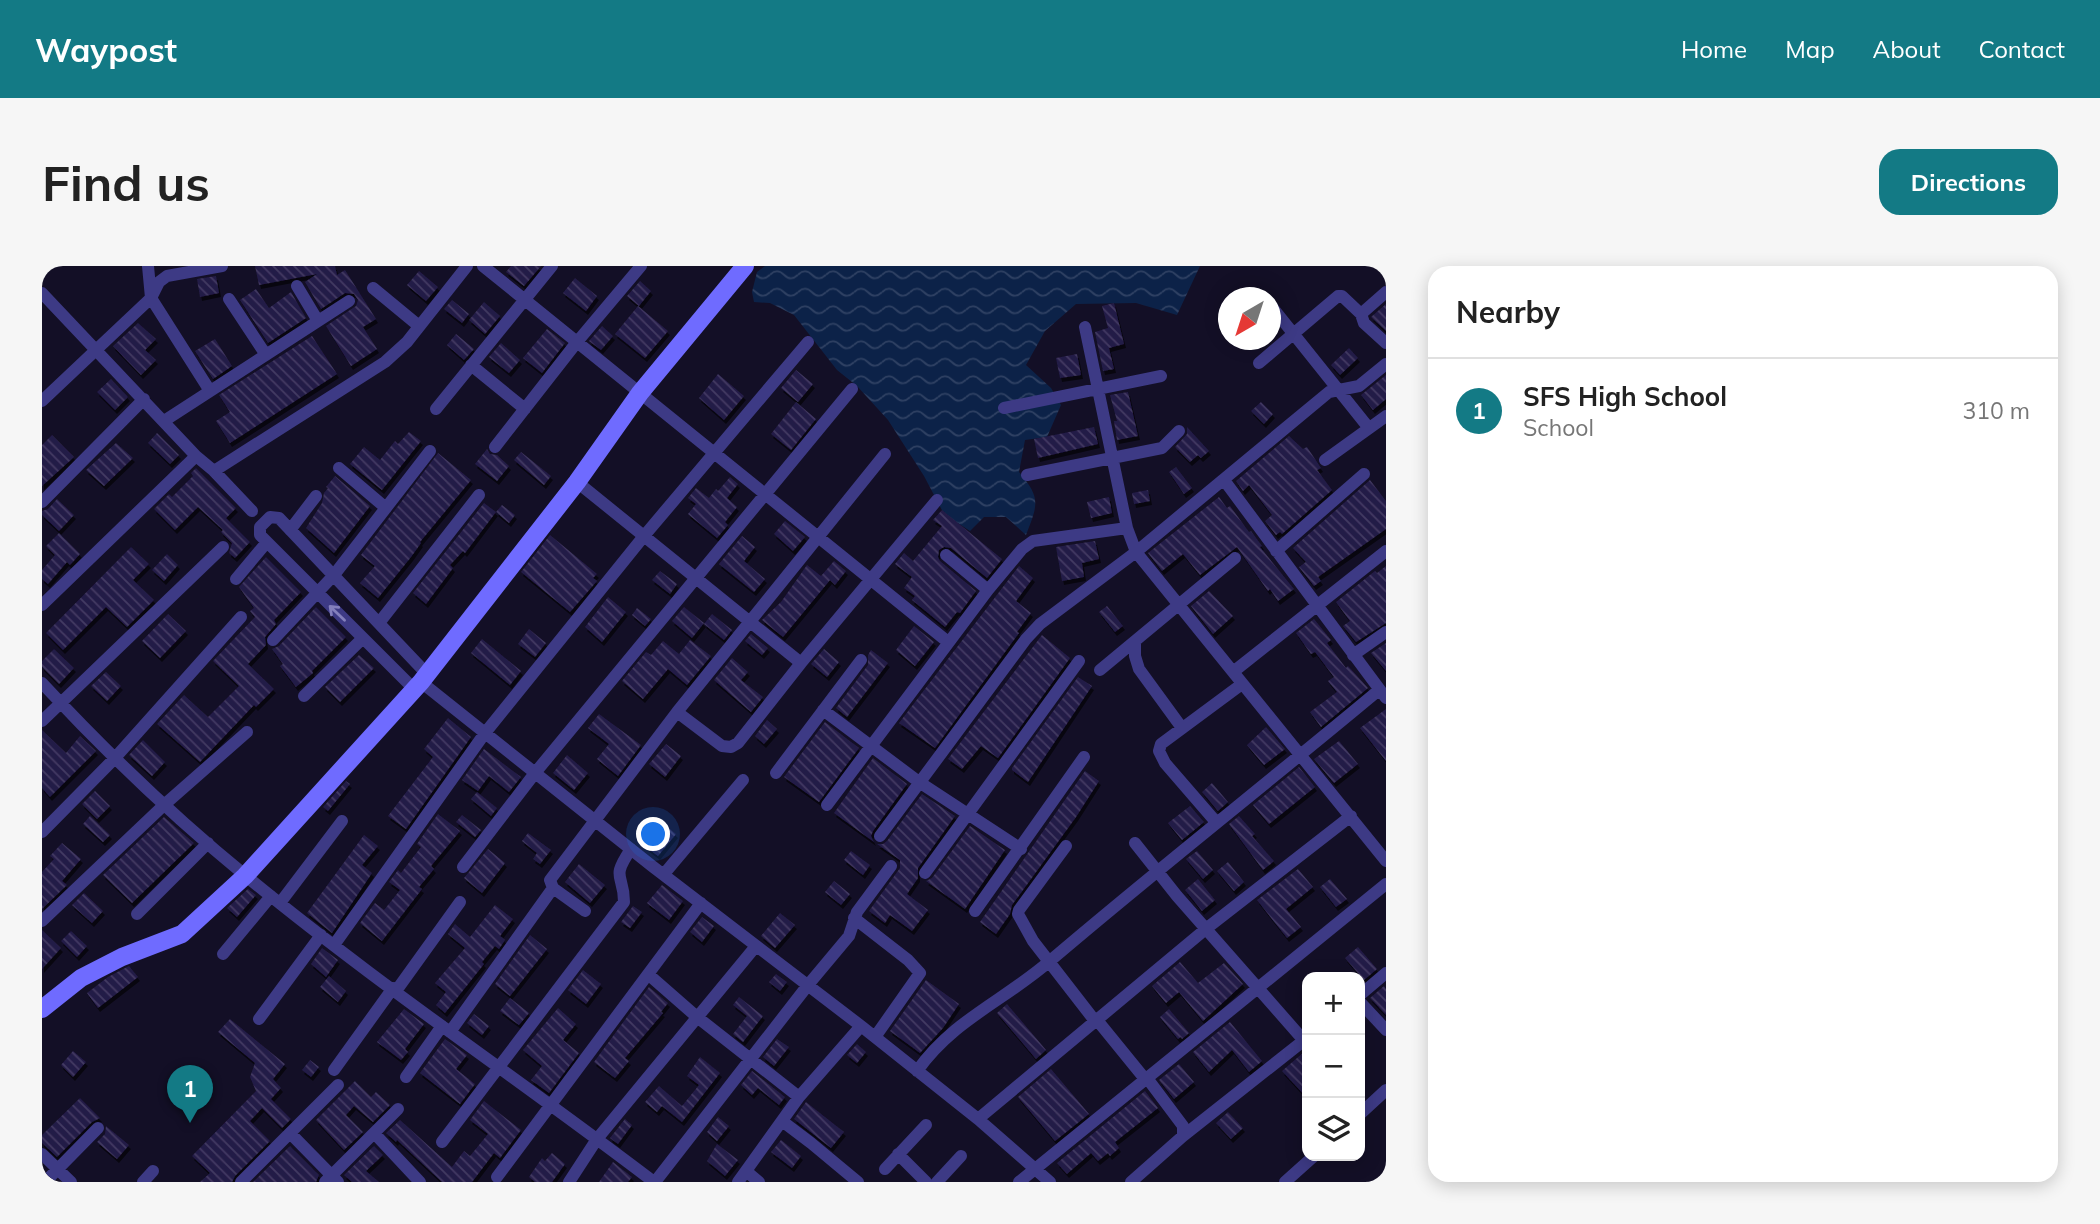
<!DOCTYPE html>
<html lang="en">
<head>
<meta charset="utf-8">
<style>
	:root { --surface:#fff; --page:#f6f6f6; --text:#222; --muted:#767676; --line:#e0e0e0; --accent:#137a85 }
	body { margin:0; font-family:Mulish,sans-serif; background:var(--page); color:var(--text) }
	.controls { position:absolute; right:21px; bottom:21px; display:grid; overflow:hidden; border-radius:14px; box-shadow:0 4px 18px #0003 }
	.controls button { width:63px; height:63px; display:grid; place-items:center; padding:0; border:0; border-bottom:2px solid var(--line); background:var(--surface); color:var(--text); font:35px sans-serif }
	.compass { position:absolute; left:1176px; top:21px; width:63px; height:63px; border-radius:50%; background:var(--surface); box-shadow:0 4px 18px #0003; rotate:219deg }
	.you { position:absolute; left:612px; top:569px; width:24px; height:24px; margin:-18px; border:5px solid #fff; border-radius:50%; background:#1a73e8; box-shadow:0 0 0 10px #1a73e833 }
	.badge { display:grid; place-items:center; width:46px; height:46px; border-radius:50%; background:var(--accent); color:#fff; font-size:23px; font-weight:700 }
	.pin { position:absolute; translate:-50% -58px; filter:drop-shadow(0 2px 4px #0008) }
	.pin::after { content:''; position:absolute; top:37px; width:24px; height:21px; background:inherit; clip-path:polygon(0 0,100% 0,50% 100%) }
	.list { margin:0; padding:0; list-style:none }
	h2 { display:flex; justify-content:space-between; align-items:center; height:91px; margin:0; padding:0 28px; font-size:30px }
	h2 small { font-size:23px; font-weight:400; color:var(--muted) }
	.list li { display:grid; grid-template-columns:46px 1fr auto; gap:21px; align-items:center; box-sizing:border-box; height:105px; padding:0 28px; border-top:2px solid var(--line) }
	.list b { display:block; font-size:26px; white-space:nowrap }
	.list p { margin:0; font-size:23px; white-space:nowrap; color:var(--muted) }
	.list em { font-size:23px; font-style:normal; color:var(--muted) }
	.icon { flex:none; width:38px; height:38px; fill:none; stroke:currentColor; stroke-width:2; stroke-linecap:round; stroke-linejoin:round }
	.map { position:relative; flex:none; width:1344px; height:916px; overflow:hidden; border-radius:21px }
	header { display:flex; align-items:center; gap:42px; box-sizing:border-box; height:98px; padding:0 35px; background:var(--accent); color:#fff }
	header strong { font-size:33px }
	nav { display:flex; gap:38px; margin-inline-start:auto; font-size:24px }
	.intro { display:flex; align-items:center; justify-content:space-between; box-sizing:border-box; height:168px; padding:0 42px }
	h1 { margin:0; font-size:49px }
	.button { padding:18px 32px; border-radius:21px; background:var(--accent); color:#fff; font-size:24px; font-weight:700 }
	main { display:flex; gap:42px; padding:0 42px }
	aside { flex:1; background:var(--surface); border-radius:21px; box-shadow:0 4px 18px #0003 }
	.map>svg:first-child { display:block }
</style>
</head>
<body>
<header>
<strong>Waypost</strong>
<nav><a>Home</a><a>Map</a><a>About</a><a>Contact</a></nav>
</header>
<div class="intro"><h1>Find us</h1><a class="button">Directions</a></div>
<main>
<div class="map">
<svg width="1344" height="916" viewBox="0 0 1344 916">
	<defs>
		<pattern id="water-waves" width="16" height="10" patternUnits="userSpaceOnUse" patternTransform="scale(1.75)"><rect width="16" height="10" fill="#0c2248"/><path d="M0 5q4-4 8 0t8 0" fill="none" stroke="#2f4163"/></pattern>
		<pattern id="building-back-hatch" width="6" height="6" patternUnits="userSpaceOnUse" patternTransform="scale(1.75)"><rect width="6" height="6" fill="#241b47"/><path d="M-1 5l2 2M0 0l6 6M5-1l2 2" fill="none" stroke="#433b63"/></pattern>
		<filter id="shadow"><feDropShadow dx="2" dy="4" stdDeviation="0" flood-color="#0009"/></filter>
	</defs>
	<rect width="100%" height="100%" fill="#130f26"/>
	<path fill="url(#water-waves)" d="M723 0H1158L1135 49 1094 37 1034 38 1003 65 984 99 1009 122 1019 139 1005 171 983 174 977 206C999 232 996 238 984 269L964 251H942L928 265 902 248 882 210 846 154 815 120 795 104 752 49 728 37 712 36 710 26 715 6Z"/>
	<path fill="url(#building-back-hatch)" filter="url(#shadow)" d="M213 0H293L295 9 303 4 334 53 321 61 335 83 309 100 284 60 314 40 316 34 312 28 303 27 279 43 263 16 275 8 217 19Z
		M469 0H499L482 20 464 6Z
		M377 5 396 21 384 35 365 19Z
		M174 10 177 27 158 31 155 13Z
		M533 12 555 30 544 45 521 27Z
		M598 15 609 25 597 40 585 30Z
		M214 23 227 42 249 26 264 52 226 77 198 34Z
		M410 34 427 48 420 57 402 43Z
		M442 36 458 50 443 68 427 54Z
		M1072 37 1082 78 1067 82 1072 103 1061 105 1053 66 1066 62 1060 40Z
		M1344 38V65L1329 51Z
		M596 40 626 65 603 92 573 68Z
		M96 57 114 73 103 84 114 94 99 109 71 80Z
		M560 60 571 70 559 84 547 75Z
		M505 63 523 77 500 107 481 92Z
		M414 68 432 83 422 94 405 79Z
		M270 70 295 108 188 177 174 155 188 146 177 129Z
		M173 73 190 100 171 113 153 85Z
		M459 77 478 94 467 107 447 91Z
		M1307 82 1316 92 1298 109 1289 99Z
		M1035 88 1039 109 1018 112 1014 92Z
		M754 104 771 118 756 136 739 122Z
		M676 108 702 130 682 154 657 132Z
		M1344 109V133L1331 144 1319 129Z
		M69 113 86 131 73 144 55 126Z
		M1086 126 1096 170 1075 174 1072 155H1075L1068 129Z
		M754 136 774 153 749 184 729 168Z
		M1219 136 1231 148 1222 158 1209 145Z
		M1052 161 1056 178 996 192 992 173Z
		M1145 161 1167 185 1159 192 1156 189 1148 196 1133 181 1145 168Z
		M367 166 379 175 340 224 308 198 322 181 338 194 353 175 356 178Z
		M115 167 137 189 128 198 106 177Z
		M10 169 32 191 0 220V179Z
		M1247 170 1261 183 1265 181 1279 202 1275 204 1290 224 1240 268 1238 266 1234 269 1223 255 1230 249 1207 219 1201 225 1194 215Z
		M74 177 91 192 62 220 44 204Z
		M445 183 448 188 455 189 467 200 455 215 433 198Z
		M479 186 509 210 502 219 472 194Z
		M396 187 429 214 378 276 379 277 369 291 336 332 318 317 333 300 319 289Z
		M1134 201 1150 222 1142 228 1127 206Z
		M154 202 194 242 184 252 208 276 193 292 187 287 190 277 179 266 181 264 156 241 133 264 112 243 127 228 130 231 151 210 149 207Z
		M293 210 328 240 292 287 264 262 280 237 282 227 286 222 284 221Z
		M688 211 696 218 685 232 695 241 683 256 686 259 675 272 646 248 654 238 646 232 654 222 667 232 674 223 676 225Z
		M1328 214 1344 235V263L1276 311 1279 315 1272 320 1257 301 1264 296 1251 282Z
		M1106 224 1108 235 1092 238 1090 227Z
		M1067 231 1070 247 1049 252 1045 236Z
		M1177 231 1185 242 1188 240 1207 266 1209 265 1220 280 1218 281 1252 323 1236 335 1228 323 1226 325 1195 281 1158 309 1141 288 1120 305 1106 287Z
		M15 233 32 249 17 265 0 249V245L6 243Z
		M442 237 454 246 423 287 421 285 408 299 411 302 384 338 371 327Z
		M460 239 473 249 467 257 454 246Z
		M900 244 960 293 945 312 909 282 902 281 897 284 896 291 898 295 934 325 918 347 915 346 903 361 870 334 873 330 862 322 870 311 853 298 862 287 871 295 900 260 891 254Z
		M743 255 763 271 751 285 732 268Z
		M17 267 38 288 28 299 25 296 6 318 0 313V304L13 289 4 280Z
		M508 269 555 308 551 312 555 315 528 346 479 306Z
		M700 270 713 281 702 295 723 313 712 326 677 298Z
		M1053 275 1057 293 1040 297 1042 311 1020 315 1014 281Z
		M89 281 107 298 91 314 112 334 85 361 64 341 21 384 4 367Z
		M125 288 136 299 122 315 110 304Z
		M224 291 259 326 232 354 234 358 223 371 224 379 206 398 232 423 214 441 212 439 158 496 115 458 142 429 166 451 197 420 171 395 213 351 208 345 212 342 197 321Z
		M792 295 804 305 793 319 788 314 741 371 720 354 739 336 765 299 779 310Z
		M977 300 991 312 974 335 989 347 975 366 977 367 893 482 857 457Z
		M1344 300V357L1314 376 1301 360 1308 355 1294 336 1333 305 1335 307Z
		M618 305 635 318 628 328 610 314Z
		M1167 325 1191 350 1171 368 1149 340Z
		M566 331 584 346 560 376 543 361Z
		M1065 340 1081 360 1073 366 1057 346Z
		M274 341 304 371 270 405 271 407 254 421 238 400 241 398 230 383 237 380Z
		M642 341 662 357 650 372 630 355Z
		M595 342 609 353 603 360 590 349Z
		M126 348 144 365 118 392 100 375Z
		M670 348 690 364 682 374 662 358Z
		M1272 353 1289 374 1285 377 1304 402 1306 400 1326 422 1279 461 1268 446 1295 426 1286 415 1292 411 1273 386 1269 388 1254 367Z
		M872 360 892 376 873 400 854 384Z
		M487 363 504 377 493 391 476 378Z
		M709 368 726 382 720 389 703 375Z
		M1000 369 1028 392 956 492 939 480 920 503 906 493Z
		M440 373 479 405 468 419 429 387Z
		M648 374 669 390 645 419 626 403 601 433 580 415 604 386 609 389 621 375 637 388Z
		M1344 377V405L1329 387Z
		M12 383 32 402 17 418 0 401V395Z
		M782 383 797 396 785 411 769 398Z
		M829 384 846 397 805 451 794 442 826 399V389Z
		M317 389 332 402 298 436 283 421Z
		M690 392 706 406 699 414 721 431 709 446 672 414Z
		M64 406 79 420 65 435 49 420Z
		M1036 411 1050 420 986 516 970 504V502Z
		M1344 443V495L1318 462Z
		M557 448 599 479 576 510 555 493 567 478 546 462Z
		M406 452 429 471 364 563 346 550 391 491 382 483Z
		M725 454 735 463 722 478 713 470Z
		M783 456 817 482 777 536 742 511Z
		M1224 461 1243 483 1222 499 1205 479Z
		M0 464 24 487 38 470 54 485 8 531 0 522Z
		M101 474 123 496 110 510 87 489Z
		M1297 475 1316 498 1292 517 1272 493Z
		M624 478 639 490 623 511 607 498Z
		M442 483 479 511 467 526 447 510 436 525 420 514Z
		M525 489 546 507 532 524 511 507Z
		M831 492 865 518 831 565 829 570 832 576 792 547Z
		M1257 501 1273 521 1227 558 1211 539Z
		M1043 505 1057 515 1034 551 970 639 968 648 954 668 938 656Z
		M304 515 308 518 286 545 281 541Z
		M1170 517 1186 536 1176 545 1160 526Z
		M53 525 68 540 55 553 40 538Z
		M435 526 455 542 449 550 429 533Z
		M880 528 913 550 876 602V612L865 628 886 644 870 665 848 649 843 657 827 645 858 602V594L835 578H841L845 575Z
		M1148 540 1162 556 1140 574 1126 557Z
		M396 548 418 565 389 600 392 603 377 621 380 623 340 675 318 657 333 637 342 644 358 624 347 616 356 604 359 607 379 581 375 578Z
		M420 549 439 564 433 571 414 556Z
		M48 550 68 569 61 576 41 558Z
		M1197 550 1213 568 1210 570 1232 595 1221 604 1187 558Z
		M122 551 152 577 90 637 61 609Z
		M622 558 634 568 616 590 604 581Z
		M928 560 963 584 923 643 884 615 890 612Z
		M486 567 509 584 498 598 491 593 495 587 480 575Z
		M322 569 336 580 320 599 330 607 290 667 265 647Z
		M20 577 39 593 20 615 25 619 0 643V606L12 593 8 590Z
		M446 583 463 597 440 627 422 612Z
		M809 585 828 599 821 609 802 594Z
		M1155 585 1171 604 1161 613 1144 593Z
		M1186 596 1202 616 1192 625 1175 605Z
		M537 598 563 619 548 637 523 616Z
		M1256 603 1271 621 1244 643 1259 661 1245 672 1215 634Z
		M1156 613 1173 634 1160 645 1143 624Z
		M1288 613 1305 633 1294 641 1278 621Z
		M792 615 808 628 799 639 783 626Z
		M620 619 641 635 627 654 605 637Z
		M206 623 214 629 195 651 185 642Z
		M42 627 61 645 50 657 30 639Z
		M453 639 471 653 458 670 463 674 457 683 453 680 440 696 442 698 403 747 394 739 404 726 393 717 423 682 406 668 413 658 428 671Z
		M591 640 600 646 588 662 579 656Z
		M738 647 753 659 733 682 719 670Z
		M660 651 672 660 660 676 648 666Z
		M0 664 19 682 0 703Z
		M29 665 45 680 35 691 19 675Z
		M488 669 505 683 468 730 453 718Z
		M1316 681 1335 703 1322 714 1303 692Z
		M280 682 296 694 284 711 269 698Z
		M1138 696 1156 717 1182 697 1201 718 1161 755 1137 726 1124 737 1110 720Z
		M87 700 96 711 56 742 45 727 66 711Z
		M541 704 559 718 544 738 526 724Z
		M734 708 745 716 738 725 727 716Z
		M287 710 304 725 296 736 278 721Z
		M884 714 917 738 901 762 878 787 848 765Z
		M1342 720 1344 723V749L1328 732Z
		M607 721 626 737 619 746 621 747 583 792 587 795 573 812 552 796Z
		M697 731 721 750 701 776 691 768 705 750 691 739Z
		M468 732 487 747 477 759 458 745Z
		M965 738 1004 784 994 793 955 747Z
		M516 742 534 758 521 774 537 787 507 827 489 814 500 800 481 784Z
		M362 743 382 758 363 783 366 786 359 794 335 776Z
		M1127 743 1147 767 1140 773 1139 771 1136 773 1118 751Z
		M432 748 447 760 440 769 425 757Z
		M188 753 243 798 231 813 239 822 229 833 249 853 240 862 220 842 208 855 228 875 193 910 190 916H158L168 907 150 890 214 825 208 811 213 797 176 766Z
		M1188 756 1220 795 1207 806 1190 784 1167 806 1151 786Z
		M403 773 425 789 414 803 433 818 418 838 378 807Z
		M735 773 747 781 732 800 721 791Z
		M815 778 824 786 815 797 805 789Z
		M31 785 44 796 31 811 19 799Z
		M1262 786 1265 787V832L1240 805Z
		M658 791 678 807 640 856 620 840 615 846 603 836 617 820 640 840 657 819 645 810Z
		M268 794 277 801 269 811 260 804Z
		M1137 798 1152 816 1132 833 1117 814Z
		M1009 803 1047 848 1013 875 976 831Z
		M710 805 743 831 737 839 716 822 710 829 699 819Z
		M313 815 329 831 334 826 348 839 331 856 312 840 304 849 321 866 302 884 274 854Z
		M1103 825 1116 842 1073 876 1077 882 1068 890 1066 887 1056 895 1049 887 1025 908 1015 897Z
		M38 832 58 852 50 856 15 891 0 877V869Z
		M442 835 479 864 458 892 452 887 430 916H400L355 874 354 876 344 867 358 854 410 901 422 885 428 890 446 868 428 854Z
		M764 836 802 866 789 882 752 853Z
		M1186 846 1201 862 1189 873 1174 857Z
		M676 851 687 860 675 875 665 866Z
		M583 853 590 859 576 878 568 872Z
		M64 860 87 879 75 893 55 876 63 868Z
		M739 874 759 890 750 902 729 886Z
		M675 878 696 894 683 910 665 895Z
		M248 880 277 909 274 916H211Z
		M332 880 341 889 324 905 337 916H310L302 909Z
		M510 887 523 898 510 916H493L487 911 500 892 503 895Z
		M571 896 590 911 586 916H557Z"/>
	<g fill="none" stroke-linecap="round" stroke-linejoin="round">
		<path stroke="#3d3a85" stroke-width="12" d="M106 0 109 32 168 125
			M441 0 906 376
			M255 20 276 55
			M331 22 377 60
			M1344 26 1319 48 1322 57 1344 77
			M0 27 154 190 0 339
			M187 33 224 89
			M1230 41 1326 161
			M1043 61 1085 262 1094 286 1344 595
			M1217 97 1296 30H1300L1319 48
			M429 99 483 143
			M0 135 109 32 117 16 125 10 180 0
			M962 142 1119 110
			M394 143 510 0
			M122 155 307 35
			M453 181 535 76 599 0
			M154 190 172 205 343 96 365 76 425 0
			M1283 194 1344 150
			M297 202 344 242
			M172 205 210 245
			M985 209 1120 182 1137 165
			M1182 214 1344 432
			M535 216 759 397
			M0 236 102 133
			M248 264 274 230
			M1234 285 1322 208
			M904 289 946 324
			M194 313 225 276
			M337 357 437 229
			M231 374 292 309 388 185
			M1093 375V390L1097 403 1140 462
			M1311 389 1344 366
			M1058 404 1193 292
			M1191 406 1344 285
			M379 416 610 600 819 760 936 853 1008 916
			M0 417C64 486 132 551 204 610 335 718 477 813 612 916
			M372 423 218 269V261L228 251 237 252 384 407
			M262 430 321 372
			M781 444 877 516 979 583
			M635 446 680 480 689 481 696 477 759 397 895 234
			M0 455 181 281
			M734 507 819 394
			M785 539 946 324 980 283 991 275 1085 262
			M1174 556 1123 497 1117 485 1119 478 1200 418
			M0 566 72 493 199 351
			M838 570 984 373 998 358 1094 286 1287 126 1317 120 1344 98
			M1093 577 1135 630 1265 778
			M1024 580 977 644 976 648 991 675 1053 755
			M421 601 493 507 810 123
			M883 607 1037 395
			M622 608 701 514
			M238 637 300 555
			M543 645 511 622 508 614 635 446 843 188
			M933 645 1042 491
			M95 648 166 577
			M812 652 866 694 878 707 833 771
			M0 655 122 539 205 466
			M292 679 443 467 602 270 766 76
			M181 688 229 630
			M607 709 655 751 757 831
			M354 725 418 636
			M1318 729 1344 707
			M1318 736 1344 764
			M217 753 279 669
			M1055 754 1103 813
			M408 766 511 622
			M292 804 351 722
			M875 805C912 753 962 735 1009 694 1117 602 1228 515 1337 424
			M364 811 400 760
			M1318 848 1344 824
			M936 853 1165 662 1309 550
			M740 855 769 877 816 916
			M248 867 296 916
			M332 867 378 916
			M1141 870 1265 772
			M400 876 582 636C582 607 568 614 589 583
			M0 888 29 916
			M856 888 884 916
			M843 903 884 859
			M704 905 717 916
			M455 911 659 637
			M3 916 56 862
			M101 916 111 905
			M199 916 296 819
			M283 916 356 843
			M527 916 555 873 714 680
			M613 916 766 719 807 670 815 646 849 600
			M696 916 757 831 819 760
			M895 916 919 890
			M977 916 1344 618
			M1089 916 1141 870V860L1105 812
			M1243 916 1272 890"/>
		<path stroke="#6f6bff" stroke-width="18" d="M0 743 39 712 80 691 140 668 203 610 379 416 535 216 598 127 703 0"/>
	</g>
	<defs><path id="oneway-shaft" d="M-6 0H5M1.5-3L5.5 0L1.5 3" fill="none" stroke-width="1.6" stroke-linecap="round" stroke-linejoin="round" transform="scale(1.75)"/></defs>
	<use stroke="#837fbc" href="#oneway-shaft" transform="translate(295 347) rotate(-136)"/>
</svg>
<div class="controls">
<button>+</button>
<button>−</button>
<button><svg class="icon" aria-label="layers" viewBox="0 0 24 24"><path d="M12 4l9 5-9 5-9-5zM3 14l9 5 9-5"/></svg></button>
</div>
<svg class="compass" viewBox="-18 -18 36 36"><path d="M0-13l5 13h-10z" fill="#e53935"/><path d="M0 13l5-13h-10z" fill="#767676"/></svg>
<div class="you"></div>
<div class="pin badge" style="left:148px;top:857px">1</div>
</div>
<aside>
<h2>Nearby<small></small></h2>
<ul class="list">
<li><span class="badge">1</span><div><b>SFS High School</b><p>School</p></div><em>310 m</em></li>
</ul>
</aside>
</main>
</body>
</html>
